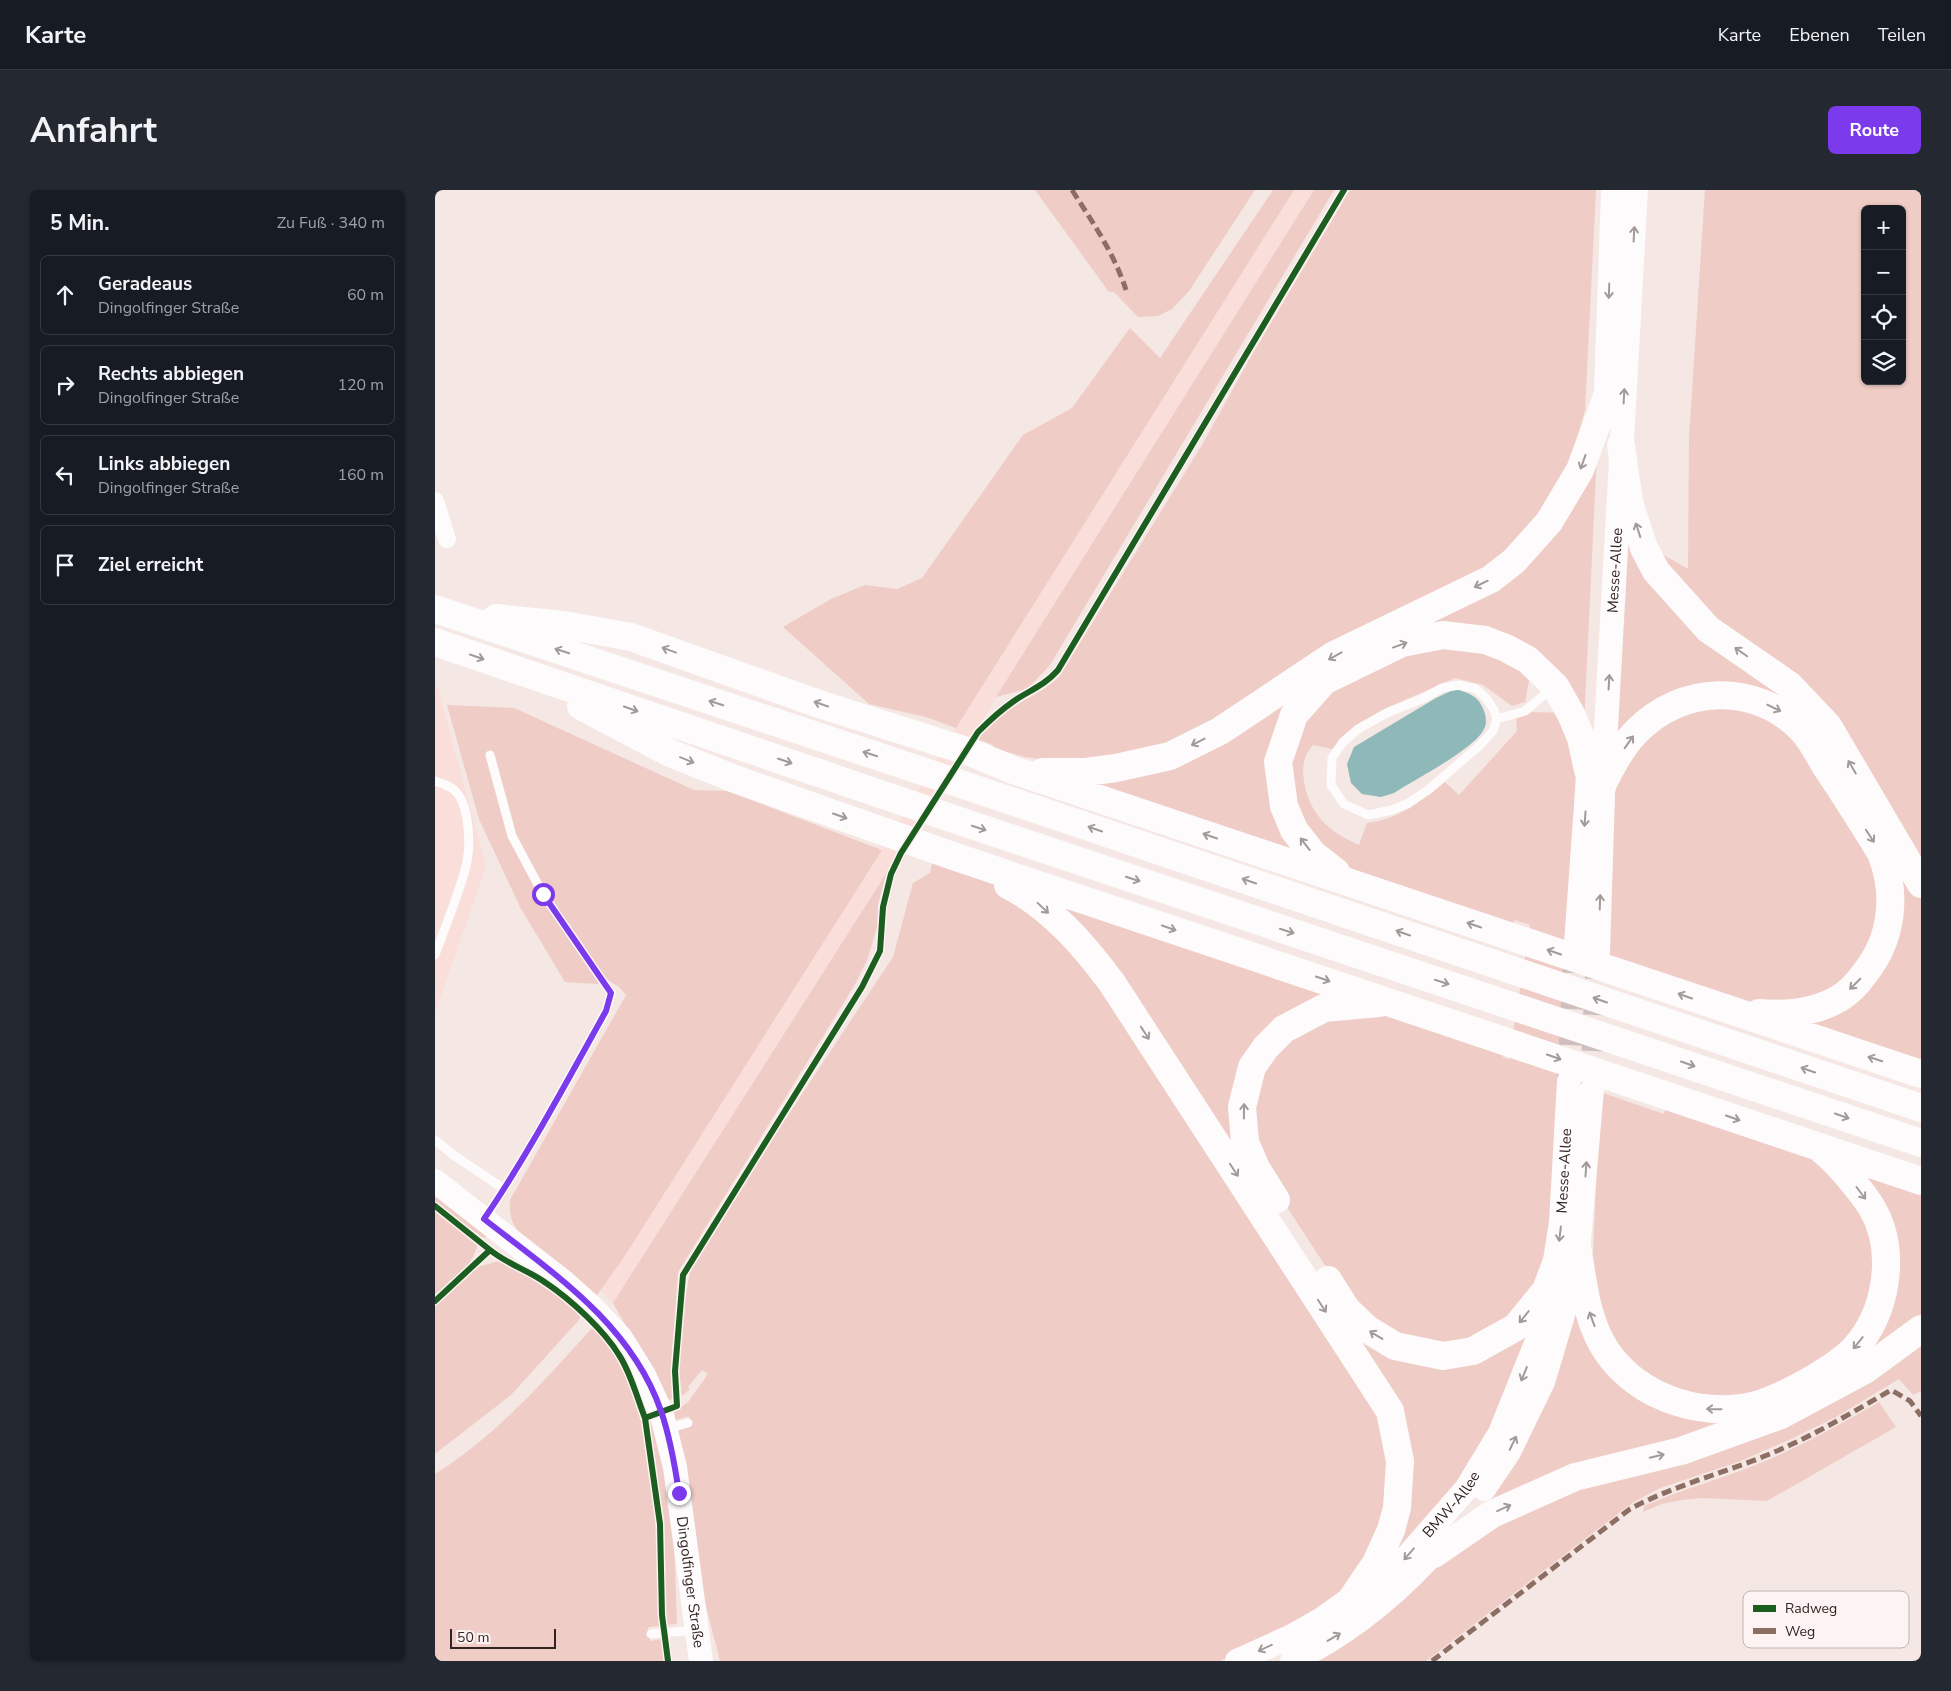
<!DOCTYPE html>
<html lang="de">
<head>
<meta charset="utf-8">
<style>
	:root { --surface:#171b24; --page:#242831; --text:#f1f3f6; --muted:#9ea1a6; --line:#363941; --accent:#7c3aed }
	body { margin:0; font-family:"Nunito Sans",sans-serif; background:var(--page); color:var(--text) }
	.controls { position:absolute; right:15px; top:15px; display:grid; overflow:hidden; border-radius:8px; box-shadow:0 1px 4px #0004 }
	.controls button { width:45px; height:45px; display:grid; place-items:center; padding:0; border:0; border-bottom:1px solid var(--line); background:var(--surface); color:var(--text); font:25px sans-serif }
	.scale { position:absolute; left:15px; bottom:12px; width:106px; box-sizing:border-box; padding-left:5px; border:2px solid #312321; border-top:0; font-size:14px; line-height:18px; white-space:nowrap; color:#312321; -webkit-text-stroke:4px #fcf3f2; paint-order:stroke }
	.stop { position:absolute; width:15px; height:15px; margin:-11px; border:4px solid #7c3aed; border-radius:50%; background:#fff }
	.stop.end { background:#7c3aed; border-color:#fff; box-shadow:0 1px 5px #0008 }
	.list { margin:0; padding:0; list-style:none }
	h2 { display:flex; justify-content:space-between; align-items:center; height:65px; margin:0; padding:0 20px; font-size:21px }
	h2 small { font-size:16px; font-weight:400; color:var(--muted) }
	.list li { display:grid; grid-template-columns:32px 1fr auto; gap:15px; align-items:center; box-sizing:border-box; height:80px; margin:0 10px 10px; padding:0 10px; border:1px solid var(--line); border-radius:8px }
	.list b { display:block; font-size:19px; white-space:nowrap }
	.list p { margin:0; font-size:16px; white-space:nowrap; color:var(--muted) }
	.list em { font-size:16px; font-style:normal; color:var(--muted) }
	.icon { flex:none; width:28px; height:28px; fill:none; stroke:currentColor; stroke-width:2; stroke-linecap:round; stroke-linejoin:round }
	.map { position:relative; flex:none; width:1486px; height:1471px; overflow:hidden; border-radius:8px }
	header { display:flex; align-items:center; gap:30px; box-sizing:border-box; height:70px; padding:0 25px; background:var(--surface); border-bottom:1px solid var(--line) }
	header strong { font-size:24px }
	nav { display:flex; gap:28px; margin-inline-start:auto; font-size:18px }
	.intro { display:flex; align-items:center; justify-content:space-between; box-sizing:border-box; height:120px; padding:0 30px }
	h1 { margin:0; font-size:35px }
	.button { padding:12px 22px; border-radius:8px; background:var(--accent); color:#fff; font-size:18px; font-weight:700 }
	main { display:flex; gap:30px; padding:0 30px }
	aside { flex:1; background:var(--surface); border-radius:8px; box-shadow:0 1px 4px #0004 }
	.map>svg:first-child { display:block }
</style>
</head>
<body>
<header>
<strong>Karte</strong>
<nav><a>Karte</a><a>Ebenen</a><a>Teilen</a></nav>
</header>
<div class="intro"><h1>Anfahrt</h1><a class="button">Route</a></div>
<main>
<aside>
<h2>5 Min.<small>Zu Fuß · 340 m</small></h2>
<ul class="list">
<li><svg class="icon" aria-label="ahead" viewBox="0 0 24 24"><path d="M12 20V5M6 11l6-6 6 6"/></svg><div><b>Geradeaus</b><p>Dingolfinger Straße</p></div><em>60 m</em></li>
<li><svg class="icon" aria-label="right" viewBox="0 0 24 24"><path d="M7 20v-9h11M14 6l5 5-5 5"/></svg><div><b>Rechts abbiegen</b><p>Dingolfinger Straße</p></div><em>120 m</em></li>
<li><svg class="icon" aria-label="left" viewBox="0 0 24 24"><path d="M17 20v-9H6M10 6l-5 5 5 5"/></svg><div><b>Links abbiegen</b><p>Dingolfinger Straße</p></div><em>160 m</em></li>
<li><svg class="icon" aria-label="arrive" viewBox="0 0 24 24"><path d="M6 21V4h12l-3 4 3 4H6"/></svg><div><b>Ziel erreicht</b></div></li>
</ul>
</aside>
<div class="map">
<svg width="1486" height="1471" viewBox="0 0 1486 1471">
	<rect width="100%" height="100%" fill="#f4e7e4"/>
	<path fill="#fadeda" d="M859 0H879L452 682 178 1113 166 1100 447 660 521 538Z
		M0 488 51 676 0 823Z"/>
	<path fill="#f0ccc6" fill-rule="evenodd" d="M600 0H820L754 101 737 119 723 126 703 127 679 102H674Z
		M838 0H859L521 538 491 527 434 514 348 437 396 409 430 395 462 399 487 388 588 245 637 218 695 138 725 168Z
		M879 0H899L615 475 592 499 561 507Z
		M915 0H1161L1150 220 1134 278 1095 340 1049 382 778 534 704 565 617 571 590 567 559 558 558 555 542 549C564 517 598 511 624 487L767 255 814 170Z
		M1270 0H1486V678L1410 547 1278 434 1218 359 1253 379 1254 247ZM1430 19H1467V191H1430Z
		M1162 262 1149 535 1117 483 977 443 847 536 870 663 634 587 671 585 1018 417Z
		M1188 328 1197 344 1392 547 1486 708V876L1359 833 1384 825 1463 727 1395 565 1289 497 1182 557 1179 534Z
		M1019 451 1096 480 1090 512 1077 516 1048 495 1020 488 949 519 920 536 897 559 878 555C868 567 867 576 869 591 874 624 894 642 924 655L932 633C965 629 984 612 1010 592L1024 605 1082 541 1081 528 1097 522 1129 523 1141 579 1119 1041 1110 1085 1067 1140 989 1158 914 1112 829 982 816 950 822 883 871 832 943 822 1068 863V867L1074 869 1095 735 1080 730 1077 734 922 682 892 666 854 606 859 539 918 481Z
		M1268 511 1349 530 1443 676 1447 738 1409 794 1364 815 1317 812 1172 764 1178 611 1186 579 1207 544Z
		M12 515 79 518 259 600 292 601 447 660 189 1067 160 1108 88 1048C77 1033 74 1028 75 1010L191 805 184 797 171 789 162 794 130 792 85 717 44 629Z
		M498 670 560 695 628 743 941 1205 960 1293 925 1384 892 1415 814 1458 785 1471H285L269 1409 243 1242 245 1239 256 1236 254 1226 241 1230 239 1222 253 1212 273 1184 267 1180 253 1197 255 1199 247 1206 244 1180 250 1110 255 1082 342 942 458 767 478 693 495 683Z
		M452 682 443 714 442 737 433 768 419 796 243 1082 236 1180 238 1209 233 1210 178 1113Z
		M599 700 918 808 813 876 822 992 907 1123 983 1170 1103 1123 1076 1203 1030 1286 943 1382 968 1243Z
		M1165 902 1229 924 1230 920 1381 971 1401 986 1440 1043 1438 1110 1400 1166 1299 1212 1230 1201 1173 1147 1157 1085Z
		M1428 981 1486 1000V1127L1418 1176 1447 1131Z
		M0 1003 54 1044 50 1048 45 1046 0 1012Z
		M0 1019 43 1053C37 1078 18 1090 0 1106Z
		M64 1071 110 1095 147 1124 143 1131 76 1205 0 1264V1116L42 1077Z
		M1141 1112 1170 1171 1302 1228 1040 1324 1062 1297Z
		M159 1136 179 1164 180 1163 190 1183 209 1240 222 1335 226 1436 213 1437 215 1451 226 1449 230 1471H0V1284C63 1244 109 1191 159 1136Z
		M1486 1146V1201L1478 1205 1464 1189 1401 1227 1356 1249 1303 1272 1225 1298 1197 1313 991 1471H879L963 1413 1024 1358 1052 1337Z
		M1444 1212 1461 1237 1332 1311 1267 1308 1246 1310 1227 1314 1208 1322 1209 1316C1248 1299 1289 1288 1328 1272 1368 1255 1406 1234 1444 1212Z
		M218 1230 227 1264 239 1351 242 1434 231 1435 229 1424 227 1333 213 1233Z"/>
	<path fill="#8fb9b9" d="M1020 499C1034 503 1044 506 1049 521 1051 526 1052 534 1049 539 1041 558 979 590 959 603L946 607 927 604 916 593 912 574 919 557 1001 508Z"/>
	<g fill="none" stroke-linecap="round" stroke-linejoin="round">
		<path stroke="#cdc0bd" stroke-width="24" stroke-dasharray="24 12" stroke-linecap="butt" d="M1134 891 1141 753
			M1157 897 1163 761"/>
		<path stroke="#fdfbfb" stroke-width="9" d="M1062 529 1059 520 1051 508 1041 499 1024 495 1007 498 989 508 952 523 923 539 908 552 897 568 896 595 909 614 933 625 957 620 972 614 993 600 1044 556 1058 541 1062 529 1090 521 1117 498
			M0 591C6 593 13 595 18 599 36 613 36 660 30 680 22 709 10 737 0 765
			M0 950 17 964 69 999
			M49 1029C94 963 132 891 171 821L176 803 108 704 77 646 55 565
			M231 1239 253 1233
			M216 1444 261 1440"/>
		<path stroke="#fdfbfb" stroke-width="18" d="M0 311 12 349"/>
		<g stroke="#fdfbfb" stroke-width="24">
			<path d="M1170 228 1178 0"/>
			<path d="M1141 753 1154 574"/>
			<path id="s1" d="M1163 761 1169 574 1201 0"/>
			<path id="s2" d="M0 991 129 1092 158 1118 186 1148 209 1185 226 1222 240 1277 266 1471"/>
			<path d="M1049 1299 1074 1262 1108 1192 1134 1105 1143 1062 1157 899"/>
			<path id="s3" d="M802 1471 857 1446 887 1429 969 1370 1031 1299 1065 1243 1111 1128 1126 1032 1134 891"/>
			<path d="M857 1471C913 1445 971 1398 1010 1349"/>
		</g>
		<path stroke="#fdfbfb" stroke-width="28" d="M1186 255 1194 312 1209 358 1221 381 1273 439 1354 495 1393 536 1486 694
			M0 419 517 591 1486 918
			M61 428 129 435 196 447 387 515 535 562 578 580 1486 884
			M0 452 498 622 1486 953
			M146 516 235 563 300 589 521 667 1486 991
			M608 582H651L681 578 735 566 785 541 899 465 1056 389 1079 371 1114 332 1145 280 1171 209
			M1168 593C1177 576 1187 556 1201 542 1246 495 1320 492 1366 539 1376 549 1384 565 1391 577 1410 605 1428 634 1446 663 1462 703 1458 748 1430 783 1423 793 1414 803 1403 809 1379 823 1350 825 1324 823
			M901 682 878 664 859 640 849 616 843 572 859 525 889 491 967 453 1008 445 1050 450 1071 458 1093 470 1120 496 1136 524 1146 548 1153 580
			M573 695C616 717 649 755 677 793L955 1221 965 1271 962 1318 956 1340 941 1373 918 1407
			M841 1010 821 978 810 952 807 917 817 877 831 857 849 839 889 818 944 813
			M1143 1062C1148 1093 1151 1122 1165 1150 1193 1204 1263 1230 1321 1215 1340 1210 1360 1199 1376 1190 1391 1181 1407 1172 1419 1159 1452 1123 1462 1061 1437 1018 1430 1006 1421 996 1412 985 1404 976 1397 968 1388 961
			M893 1090 912 1120 932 1139 960 1156 1008 1166 1038 1161 1081 1137 1111 1100 1122 1071
			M999 1364 1057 1324 1140 1287 1246 1261 1346 1225 1430 1180 1486 1139"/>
		<path stroke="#8d6e63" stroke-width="5" stroke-dasharray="10 5" stroke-linecap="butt" d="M637 0C658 33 679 63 691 100
			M997 1471 1195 1319C1245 1292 1303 1280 1355 1255 1390 1239 1423 1219 1456 1200L1475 1211 1486 1226"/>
		<g stroke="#fcf3f2" stroke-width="9">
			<path id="cycleway" d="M0 1016 55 1060
				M0 1111 55 1060C72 1074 93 1080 111 1093 135 1109 169 1140 184 1165 196 1183 202 1208 210 1228
				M233 1471 227 1425 225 1334 210 1228 242 1216 240 1181 248 1085 427 797 445 761 448 717 456 684 466 663 543 542C554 531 566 520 579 511 595 500 609 496 623 480L909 0"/>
		</g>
		<use href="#cycleway" stroke="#1b5e20" stroke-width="6"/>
	</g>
	<defs><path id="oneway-shaft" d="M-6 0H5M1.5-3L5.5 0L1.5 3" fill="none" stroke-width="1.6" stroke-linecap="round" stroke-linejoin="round" transform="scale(1.25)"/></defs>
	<g stroke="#a19a99">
		<use href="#oneway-shaft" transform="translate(1199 44) rotate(-87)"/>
		<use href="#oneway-shaft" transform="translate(1174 101) rotate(92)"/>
		<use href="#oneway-shaft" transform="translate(1189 206) rotate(-87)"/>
		<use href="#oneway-shaft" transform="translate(1148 272) rotate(110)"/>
		<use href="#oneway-shaft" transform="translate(1203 340) rotate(-108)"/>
		<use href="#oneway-shaft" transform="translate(1046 394) rotate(154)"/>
		<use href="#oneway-shaft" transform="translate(965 455) rotate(-20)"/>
		<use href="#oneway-shaft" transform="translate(234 460) rotate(-160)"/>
		<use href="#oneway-shaft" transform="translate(127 461) rotate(-162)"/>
		<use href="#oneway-shaft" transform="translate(1306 462) rotate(-145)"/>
		<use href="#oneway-shaft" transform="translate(900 466) rotate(151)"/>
		<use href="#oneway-shaft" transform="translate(42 467) rotate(19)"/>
		<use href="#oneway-shaft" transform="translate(1174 492) rotate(-87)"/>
		<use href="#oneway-shaft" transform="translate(281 513) rotate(-162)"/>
		<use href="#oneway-shaft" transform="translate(386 514) rotate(-161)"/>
		<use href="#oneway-shaft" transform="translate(1339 518) rotate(26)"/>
		<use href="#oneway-shaft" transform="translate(196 519) rotate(19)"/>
		<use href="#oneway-shaft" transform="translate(763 552) rotate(153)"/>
		<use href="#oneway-shaft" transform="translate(1194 552) rotate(-55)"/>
		<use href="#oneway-shaft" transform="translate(435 564) rotate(-162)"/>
		<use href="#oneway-shaft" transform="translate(252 570) rotate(22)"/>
		<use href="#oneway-shaft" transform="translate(350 571) rotate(19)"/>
		<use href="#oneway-shaft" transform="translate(1417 577) rotate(-120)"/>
		<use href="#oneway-shaft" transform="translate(405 626) rotate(19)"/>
		<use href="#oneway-shaft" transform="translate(1150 629) rotate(94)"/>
		<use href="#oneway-shaft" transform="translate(544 638) rotate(18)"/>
		<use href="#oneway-shaft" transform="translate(660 639) rotate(-161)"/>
		<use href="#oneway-shaft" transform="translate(775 646) rotate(-161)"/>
		<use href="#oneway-shaft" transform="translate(1435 646) rotate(57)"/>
		<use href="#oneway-shaft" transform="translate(870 654) rotate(-128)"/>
		<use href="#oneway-shaft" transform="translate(698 689) rotate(18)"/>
		<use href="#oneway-shaft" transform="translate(814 691) rotate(-161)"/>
		<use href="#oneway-shaft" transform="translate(1165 712) rotate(-88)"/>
		<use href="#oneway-shaft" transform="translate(608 718) rotate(43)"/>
		<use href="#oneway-shaft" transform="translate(1039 735) rotate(-161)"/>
		<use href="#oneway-shaft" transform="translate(734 738) rotate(19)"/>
		<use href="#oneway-shaft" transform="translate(852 741) rotate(18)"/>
		<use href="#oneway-shaft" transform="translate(968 743) rotate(-161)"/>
		<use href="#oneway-shaft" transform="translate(1119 762) rotate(-161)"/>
		<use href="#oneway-shaft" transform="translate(888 789) rotate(19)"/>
		<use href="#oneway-shaft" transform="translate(1007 792) rotate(18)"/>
		<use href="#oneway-shaft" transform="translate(1420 794) rotate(135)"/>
		<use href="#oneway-shaft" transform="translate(1250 806) rotate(-161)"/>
		<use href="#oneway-shaft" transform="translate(1165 810) rotate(-161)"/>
		<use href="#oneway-shaft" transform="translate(710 843) rotate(57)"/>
		<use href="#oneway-shaft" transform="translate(1119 867) rotate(19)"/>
		<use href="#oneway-shaft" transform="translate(1440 869) rotate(-162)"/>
		<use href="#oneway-shaft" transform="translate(1253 874) rotate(19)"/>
		<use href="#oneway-shaft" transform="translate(1373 880) rotate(-161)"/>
		<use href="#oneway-shaft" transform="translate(809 921) rotate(-89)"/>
		<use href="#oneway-shaft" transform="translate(1407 926) rotate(19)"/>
		<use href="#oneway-shaft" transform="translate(1298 928) rotate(19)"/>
		<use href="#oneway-shaft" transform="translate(1151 979) rotate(-86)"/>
		<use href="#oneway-shaft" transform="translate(799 980) rotate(57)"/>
		<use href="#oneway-shaft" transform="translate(1426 1003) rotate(53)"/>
		<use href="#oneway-shaft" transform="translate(1125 1044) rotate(97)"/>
		<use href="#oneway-shaft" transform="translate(887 1116) rotate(57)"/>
		<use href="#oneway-shaft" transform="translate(1089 1127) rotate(129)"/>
		<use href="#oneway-shaft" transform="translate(1157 1129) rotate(-110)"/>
		<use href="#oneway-shaft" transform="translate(941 1145) rotate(-149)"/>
		<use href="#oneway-shaft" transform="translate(1423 1153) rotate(129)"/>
		<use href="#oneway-shaft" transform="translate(1089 1184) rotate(112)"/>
		<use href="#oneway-shaft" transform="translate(1279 1219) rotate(-179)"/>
		<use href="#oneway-shaft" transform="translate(1078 1253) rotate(-64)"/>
		<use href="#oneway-shaft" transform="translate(1222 1266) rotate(-14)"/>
		<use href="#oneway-shaft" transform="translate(1069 1318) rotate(-24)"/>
		<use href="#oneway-shaft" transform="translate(974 1364) rotate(131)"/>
		<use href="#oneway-shaft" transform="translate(899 1447) rotate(-31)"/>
		<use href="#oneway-shaft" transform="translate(830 1458) rotate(155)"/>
	</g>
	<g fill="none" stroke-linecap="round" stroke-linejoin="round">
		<path stroke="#7c3aed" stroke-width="6" d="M108 704 176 803 171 821C132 891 94 963 49 1029 118 1083 196 1134 226 1221 235 1247 240 1276 244 1303"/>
	</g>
	<g text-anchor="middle" stroke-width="4.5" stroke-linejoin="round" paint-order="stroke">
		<g font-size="15" fill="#312321" stroke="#fcf3f2">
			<text dy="5" stroke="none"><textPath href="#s1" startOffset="381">Messe-Allee</textPath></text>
			<text dy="5" stroke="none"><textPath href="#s3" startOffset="628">Messe-Allee</textPath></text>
			<text dy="5" stroke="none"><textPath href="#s3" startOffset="269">BMW-Allee</textPath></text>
			<text dy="5" stroke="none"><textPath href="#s2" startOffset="501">Dingolfinger Straße</textPath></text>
		</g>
	</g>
	<rect x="1308" y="1401" width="166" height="57" rx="8" fill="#fcf3f2" stroke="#bfb5b3" stroke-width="1"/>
	<rect x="1318" y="1415" width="23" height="7" fill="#1b5e20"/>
	<rect x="1318" y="1438" width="23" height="6" fill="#8d6e63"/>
	<g font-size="14" fill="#312321">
		<text x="1350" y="1423">Radweg</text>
		<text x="1350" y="1446">Weg</text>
	</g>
</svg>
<div class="controls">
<button>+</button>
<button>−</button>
<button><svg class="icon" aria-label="locate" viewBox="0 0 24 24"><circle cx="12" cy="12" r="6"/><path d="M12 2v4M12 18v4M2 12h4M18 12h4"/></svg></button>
<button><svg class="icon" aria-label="layers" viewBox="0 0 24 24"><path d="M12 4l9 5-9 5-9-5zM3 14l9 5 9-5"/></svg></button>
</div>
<div class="scale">50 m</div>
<div class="stop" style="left:108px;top:704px"></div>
<div class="stop end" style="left:244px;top:1303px"></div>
</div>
</main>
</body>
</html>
